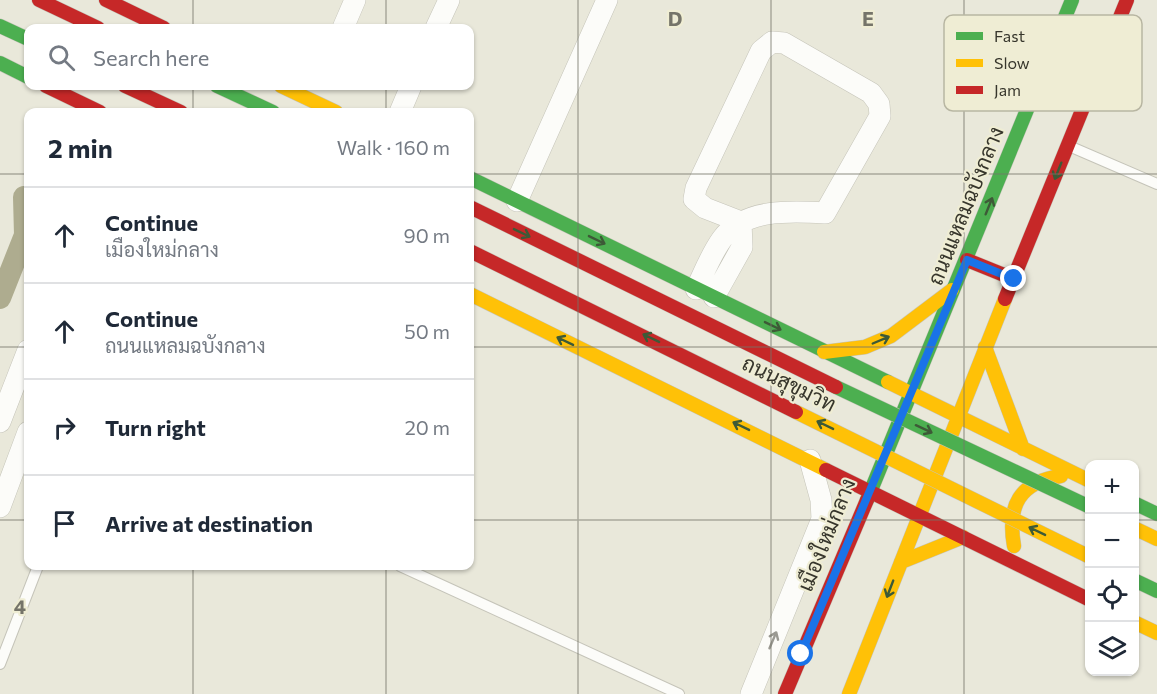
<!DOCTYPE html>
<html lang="en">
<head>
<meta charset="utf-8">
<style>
	:root { --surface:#fff; --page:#f6f6f7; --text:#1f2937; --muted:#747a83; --line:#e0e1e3 }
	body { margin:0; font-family:Commissioner,Sarabun,sans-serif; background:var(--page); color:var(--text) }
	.controls { position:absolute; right:18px; bottom:18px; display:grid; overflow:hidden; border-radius:12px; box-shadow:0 2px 4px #0004 }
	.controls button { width:54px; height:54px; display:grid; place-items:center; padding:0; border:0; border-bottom:2px solid var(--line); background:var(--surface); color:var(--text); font:30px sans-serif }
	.stop { position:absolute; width:18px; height:18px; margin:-14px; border:4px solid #1a73e8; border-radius:50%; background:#fff }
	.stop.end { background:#1a73e8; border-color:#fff; box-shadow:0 2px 6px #0008 }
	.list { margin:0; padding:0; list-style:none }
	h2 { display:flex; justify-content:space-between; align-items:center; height:78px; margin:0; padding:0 24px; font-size:26px }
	h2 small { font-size:20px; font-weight:400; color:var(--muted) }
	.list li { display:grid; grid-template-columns:39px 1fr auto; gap:18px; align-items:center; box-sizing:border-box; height:96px; padding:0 24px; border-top:2px solid var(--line) }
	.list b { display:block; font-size:22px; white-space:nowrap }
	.list p { margin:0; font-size:20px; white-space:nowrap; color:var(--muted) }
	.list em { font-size:20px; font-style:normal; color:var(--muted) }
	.icon { flex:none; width:33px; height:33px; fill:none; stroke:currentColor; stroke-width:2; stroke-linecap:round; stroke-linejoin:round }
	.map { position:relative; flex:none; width:1157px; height:694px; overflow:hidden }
	.search { position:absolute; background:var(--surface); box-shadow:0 2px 4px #0004; left:24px; top:24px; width:450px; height:66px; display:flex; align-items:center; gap:15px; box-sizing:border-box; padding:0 21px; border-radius:12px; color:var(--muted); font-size:22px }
	.panel { position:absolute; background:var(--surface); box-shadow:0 2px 4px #0004; left:24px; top:108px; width:450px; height:462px; border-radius:12px }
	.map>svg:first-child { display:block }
</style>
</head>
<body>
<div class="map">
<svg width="1157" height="694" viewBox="0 0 1157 694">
	<rect width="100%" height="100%" fill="#e9e8da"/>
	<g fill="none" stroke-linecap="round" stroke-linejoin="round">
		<path stroke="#aeac8f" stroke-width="22" d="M0 298 25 235 24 197"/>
		<g stroke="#c5c4b9" stroke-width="12">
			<path id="lane" d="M1069 146 1157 184
				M400 566 679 694
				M0 664 38 566"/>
		</g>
		<g stroke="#c5c4b9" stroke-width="22">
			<path id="street" d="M343 28 355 0
				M436 28 449 0
				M400 112 411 86
				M517 201 607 0
				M696 289C704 273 711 254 722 239 744 208 792 211 825 213L880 116 879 104 871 93 784 43 772 42 761 51 696 188 694 199 705 208 741 222
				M714 297 742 247 741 222
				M0 422 28 350
				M0 507 28 432
				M751 694 822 519 821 500 810 460"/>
		</g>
		<g stroke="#c5c4b9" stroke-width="15">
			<path id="fast" d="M0 26 28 39
				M0 63 28 77
				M217 86 273 112
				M470 178 888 382
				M867 500 1072 0
				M1134 503 1157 514
				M1134 580 1157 591"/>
		</g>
		<g stroke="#c5c4b9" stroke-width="15">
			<path id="slow" d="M281 86 336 112
				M470 294 826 470
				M985 347 1023 449
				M824 352 865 347 891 336 952 290
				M888 382 1090 481
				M1134 528 1157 539
				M1014 546C1007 506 1019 482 1061 476
				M901 562 963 537
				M1134 622 1157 633
				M849 694 1005 299"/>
		</g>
		<g stroke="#c5c4b9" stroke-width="15">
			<path id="jam" d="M39 0 98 28
				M106 0 164 28
				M46 86 100 112
				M125 86 181 112
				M967 260 1014 279
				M1005 299 1127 0
				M826 470 1090 600
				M785 694 867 500"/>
		</g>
		<use href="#lane" stroke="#fcfcf9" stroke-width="10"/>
		<use href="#street" stroke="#fcfcf9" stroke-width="21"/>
		<use href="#fast" stroke="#4caf50" stroke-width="14"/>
		<use href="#slow" stroke="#ffc107" stroke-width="14"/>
		<use href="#jam" stroke="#c62828" stroke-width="14"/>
		<g stroke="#c5c4b9" stroke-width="15" stroke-linecap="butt">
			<path id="fast-bridge" d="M836 387 1090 507"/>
		</g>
		<g stroke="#c5c4b9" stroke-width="15" stroke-linecap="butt">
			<path id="slow-bridge" d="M796 412 1090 557"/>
		</g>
		<g stroke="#c5c4b9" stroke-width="15" stroke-linecap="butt">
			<path id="jam-bridge" d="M470 207 836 387
				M470 251 796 412"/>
		</g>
		<use href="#fast-bridge" stroke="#4caf50" stroke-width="14"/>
		<use href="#slow-bridge" stroke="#ffc107" stroke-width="14"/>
		<use href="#jam-bridge" stroke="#c62828" stroke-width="14"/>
	</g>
	<defs><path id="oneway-shaft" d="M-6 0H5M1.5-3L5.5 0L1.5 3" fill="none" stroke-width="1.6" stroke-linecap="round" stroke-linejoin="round" transform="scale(1.5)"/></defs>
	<g stroke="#3d5a37">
		<use href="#oneway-shaft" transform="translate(1058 171) rotate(112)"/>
		<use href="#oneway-shaft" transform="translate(989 206) rotate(-68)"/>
		<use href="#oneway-shaft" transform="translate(522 233) rotate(26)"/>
		<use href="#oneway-shaft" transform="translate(597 240) rotate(26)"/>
		<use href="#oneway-shaft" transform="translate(773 326) rotate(26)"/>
		<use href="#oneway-shaft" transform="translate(651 338) rotate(-154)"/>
		<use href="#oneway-shaft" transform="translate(881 340) rotate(-23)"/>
		<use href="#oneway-shaft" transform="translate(565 341) rotate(-154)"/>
		<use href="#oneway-shaft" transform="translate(825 425) rotate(-154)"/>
		<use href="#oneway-shaft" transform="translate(741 426) rotate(-154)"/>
		<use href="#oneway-shaft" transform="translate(924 429) rotate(25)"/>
		<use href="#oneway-shaft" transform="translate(1037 531) rotate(-154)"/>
		<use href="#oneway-shaft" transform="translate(890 589) rotate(111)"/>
	</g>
	<use stroke="#9a9992" href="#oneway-shaft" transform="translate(773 640) rotate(-67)"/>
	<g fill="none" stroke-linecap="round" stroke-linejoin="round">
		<path stroke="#1a73e8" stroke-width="8" d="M801 654 967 260 1014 279"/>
	</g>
	<path fill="none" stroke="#757469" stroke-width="1.5" stroke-opacity="0.55" d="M193 0V28M386 0V28M578 0V694M771 0V694M964 0V694M193 86V112M386 86V112M0 174H28M470 174H1157M0 347H28M470 347H1157M0 520H28M470 520H1090M1134 520H1157M193 566V694M386 566V694"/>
	<g text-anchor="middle" stroke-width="4.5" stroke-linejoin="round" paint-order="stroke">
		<g font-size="21" fill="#37362c" stroke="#efedd4">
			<text transform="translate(966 206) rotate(-68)" y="7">ถนนแหลมฉบังกลาง</text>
			<text transform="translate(789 384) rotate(26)" y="7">ถนนสุขุมวิท</text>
			<text transform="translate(827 535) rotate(-68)" y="7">เมืองใหม่กลาง</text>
		</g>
	</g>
	<rect x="944" y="15" width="198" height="96" rx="9" fill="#efedd4" stroke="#b8b6a2" stroke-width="1.5"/>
	<rect x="956" y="32" width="27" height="8" fill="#4caf50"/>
	<rect x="956" y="59" width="27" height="8" fill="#ffc107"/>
	<rect x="956" y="86" width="27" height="8" fill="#c62828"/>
	<g font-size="16" fill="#37362c">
		<text x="994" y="42">Fast</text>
		<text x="994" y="69">Slow</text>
		<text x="994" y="96">Jam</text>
	</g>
	<g font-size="20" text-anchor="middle" font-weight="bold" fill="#757469" stroke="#efedd4" stroke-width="4.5" stroke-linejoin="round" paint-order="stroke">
		<text x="675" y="26">D</text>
		<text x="868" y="26">E</text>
		<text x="20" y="614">4</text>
	</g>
</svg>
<div class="controls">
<button>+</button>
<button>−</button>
<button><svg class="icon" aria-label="locate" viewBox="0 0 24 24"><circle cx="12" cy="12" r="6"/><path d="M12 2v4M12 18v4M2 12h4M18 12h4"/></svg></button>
<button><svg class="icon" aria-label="layers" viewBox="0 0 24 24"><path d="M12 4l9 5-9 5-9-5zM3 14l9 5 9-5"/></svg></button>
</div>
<div class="stop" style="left:801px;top:654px"></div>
<div class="stop end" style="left:1014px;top:279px"></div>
<div class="search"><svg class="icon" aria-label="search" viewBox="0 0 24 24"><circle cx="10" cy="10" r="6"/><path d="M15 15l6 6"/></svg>Search here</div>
<section class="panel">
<h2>2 min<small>Walk · 160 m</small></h2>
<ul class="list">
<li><svg class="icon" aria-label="ahead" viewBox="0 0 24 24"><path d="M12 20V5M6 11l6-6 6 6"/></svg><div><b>Continue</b><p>เมืองใหม่กลาง</p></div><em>90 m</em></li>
<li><svg class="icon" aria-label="ahead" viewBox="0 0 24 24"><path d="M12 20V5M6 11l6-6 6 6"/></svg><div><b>Continue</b><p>ถนนแหลมฉบังกลาง</p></div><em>50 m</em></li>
<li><svg class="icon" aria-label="right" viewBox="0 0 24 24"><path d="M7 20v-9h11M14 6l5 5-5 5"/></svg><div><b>Turn right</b></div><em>20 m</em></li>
<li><svg class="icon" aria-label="arrive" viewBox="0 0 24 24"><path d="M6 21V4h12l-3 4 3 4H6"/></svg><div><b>Arrive at destination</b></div></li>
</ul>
</section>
</div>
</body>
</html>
